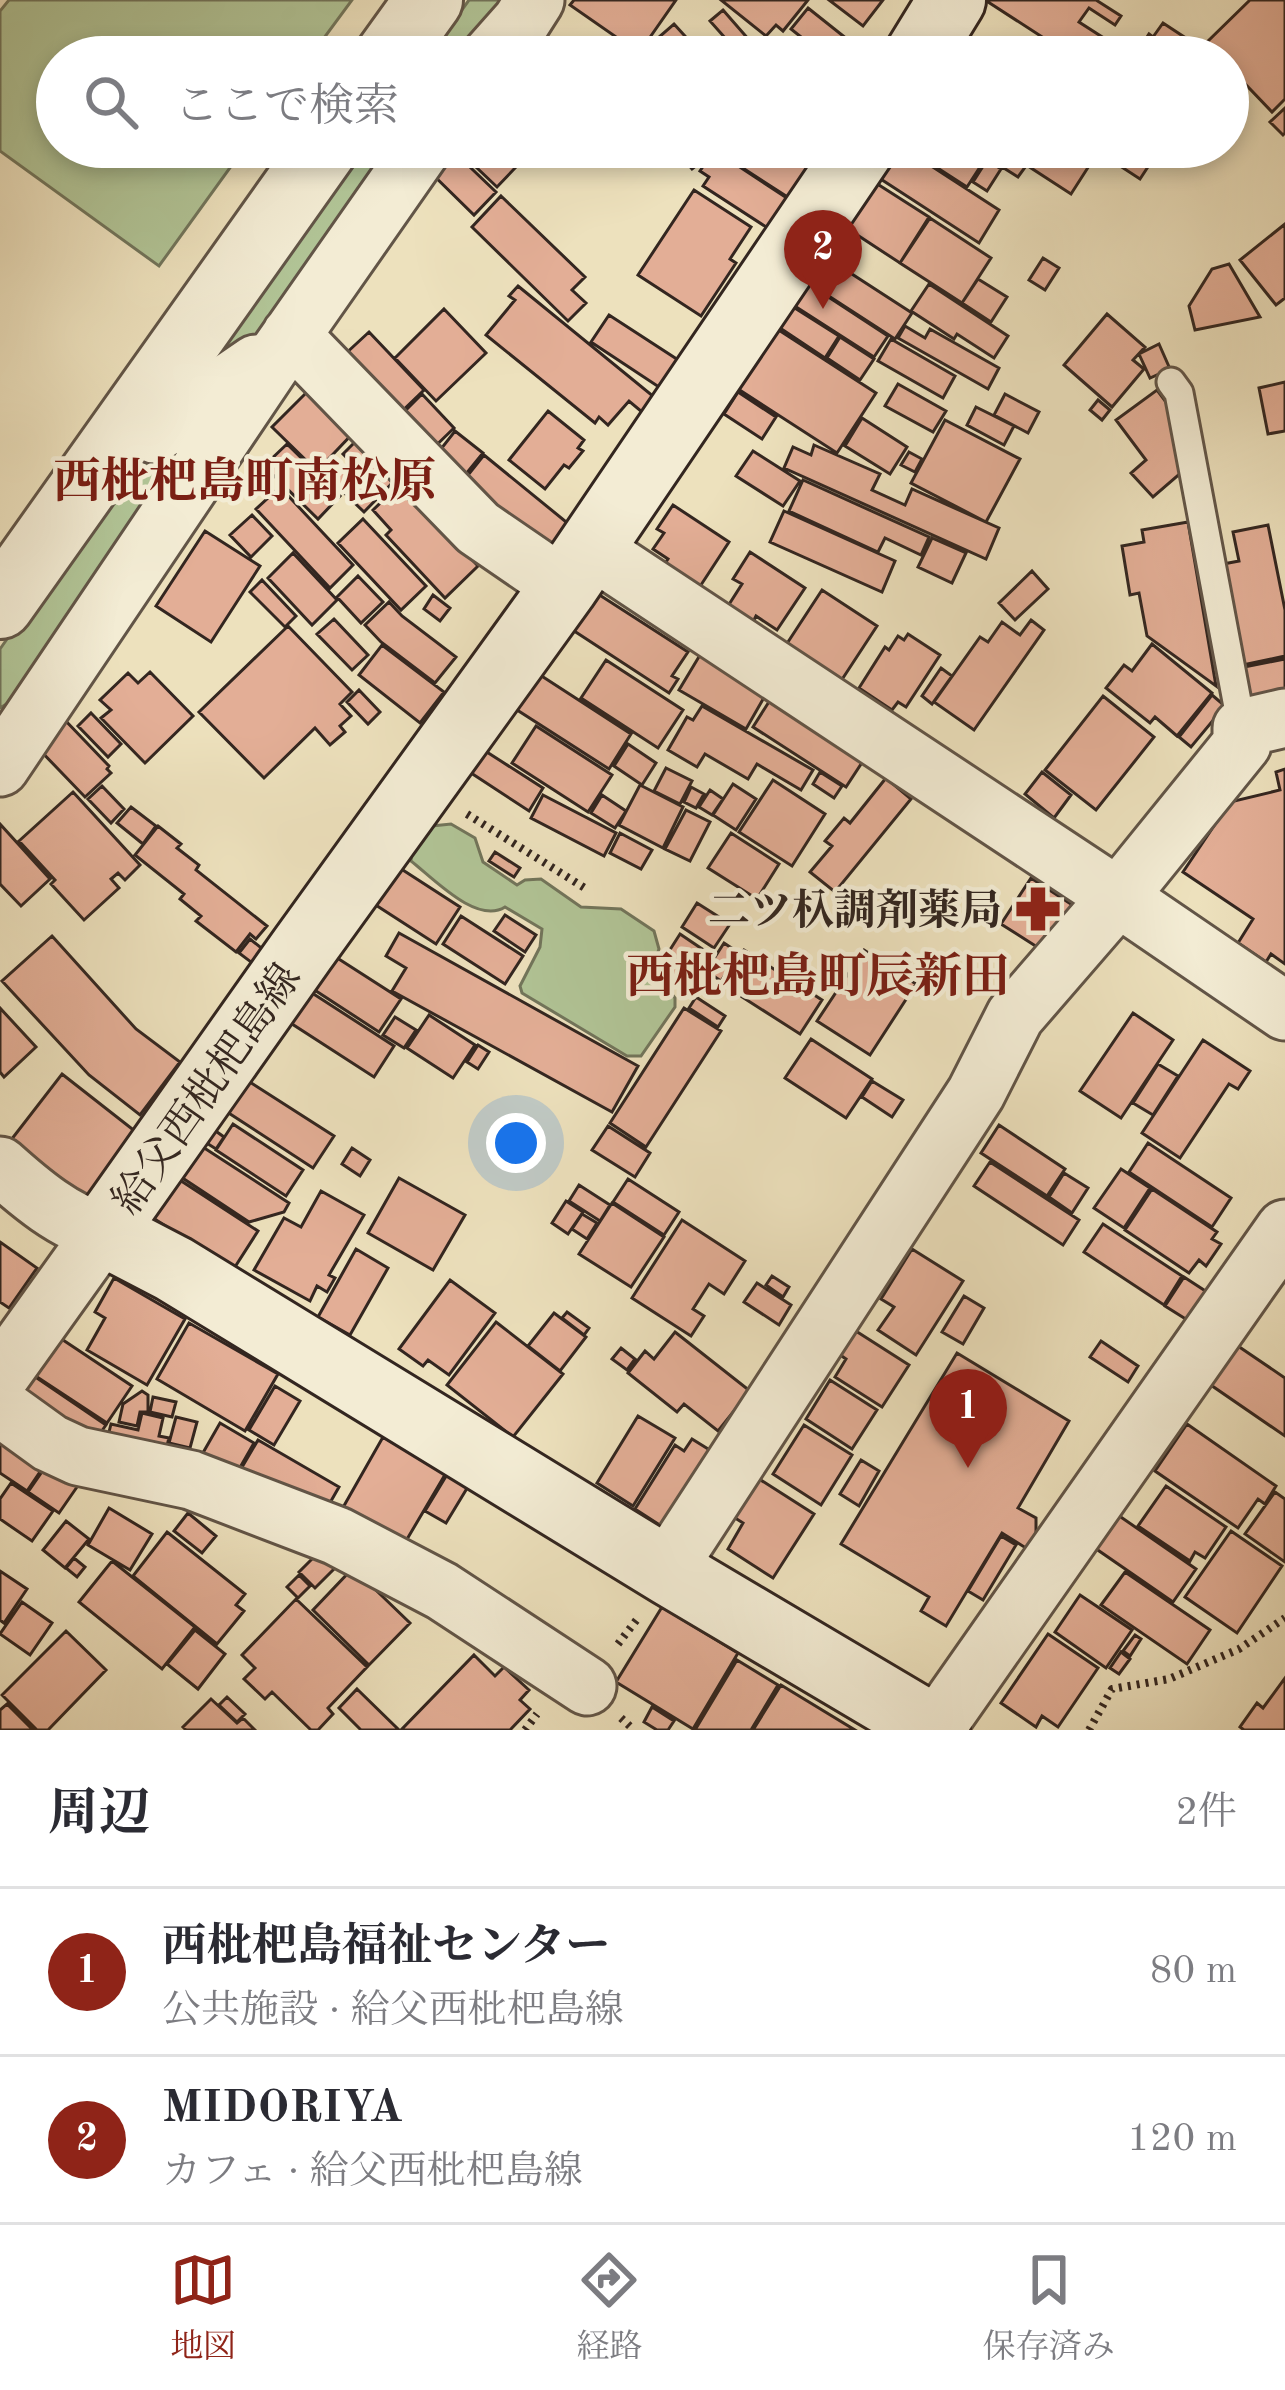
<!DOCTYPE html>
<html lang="ja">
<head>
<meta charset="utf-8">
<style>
	:root { --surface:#fff; --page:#f7f7f7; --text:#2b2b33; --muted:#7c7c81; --line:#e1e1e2; --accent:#8f2418 }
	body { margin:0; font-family:"Old Standard TT","Noto Serif JP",serif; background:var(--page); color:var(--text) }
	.you { position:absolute; left:516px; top:1143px; width:42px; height:42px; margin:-30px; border:9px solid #fff; border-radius:50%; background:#1a73e8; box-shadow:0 0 0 18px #1a73e833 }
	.badge { display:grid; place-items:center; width:78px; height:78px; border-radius:50%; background:var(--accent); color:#fff; font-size:39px; font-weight:700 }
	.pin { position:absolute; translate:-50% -99px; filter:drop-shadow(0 3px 6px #0008) }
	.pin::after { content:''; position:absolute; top:63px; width:42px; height:36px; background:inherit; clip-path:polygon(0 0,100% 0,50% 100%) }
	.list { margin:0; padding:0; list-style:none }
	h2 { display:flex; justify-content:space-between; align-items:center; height:156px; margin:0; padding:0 48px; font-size:51px }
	h2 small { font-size:39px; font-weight:400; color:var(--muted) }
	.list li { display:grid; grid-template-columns:78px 1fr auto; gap:36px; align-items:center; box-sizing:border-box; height:168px; padding:0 48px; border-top:3px solid var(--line) }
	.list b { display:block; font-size:45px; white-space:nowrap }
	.list p { margin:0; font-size:39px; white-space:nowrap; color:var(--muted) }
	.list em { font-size:39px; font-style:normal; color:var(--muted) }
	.icon { flex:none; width:66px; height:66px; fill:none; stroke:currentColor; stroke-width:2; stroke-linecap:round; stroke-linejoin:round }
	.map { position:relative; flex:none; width:1285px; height:1730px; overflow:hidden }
	.search { position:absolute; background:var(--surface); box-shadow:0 6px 18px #0003; left:36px; right:36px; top:36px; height:132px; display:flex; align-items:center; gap:30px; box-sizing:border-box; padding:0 42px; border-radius:66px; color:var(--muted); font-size:45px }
	.sheet { height:492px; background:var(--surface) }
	nav { display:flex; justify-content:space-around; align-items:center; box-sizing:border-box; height:168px; border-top:3px solid var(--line); background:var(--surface); font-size:33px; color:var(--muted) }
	nav a { display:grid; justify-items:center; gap:6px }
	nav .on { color:var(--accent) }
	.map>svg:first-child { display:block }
</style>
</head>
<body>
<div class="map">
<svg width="1285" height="1730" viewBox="0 0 1285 1730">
	<rect width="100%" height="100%" fill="#ede1bd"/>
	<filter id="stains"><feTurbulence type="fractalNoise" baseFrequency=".00167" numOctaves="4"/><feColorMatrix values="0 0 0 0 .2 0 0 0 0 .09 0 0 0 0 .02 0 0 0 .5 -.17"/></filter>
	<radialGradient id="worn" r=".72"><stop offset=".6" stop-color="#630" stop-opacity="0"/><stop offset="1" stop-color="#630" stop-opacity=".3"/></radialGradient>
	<path fill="#b1c496" stroke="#72755b" stroke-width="3" d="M9 0H352L310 57H57V147H245L159 266 0 151V11Z
		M469 0H523L482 57H428Z
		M364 147H418L278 342 174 412Z
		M249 380 21 695 0 708V649L118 482 135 471 148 454Z
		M451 824 475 838 483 862 517 885 525 880 541 879 581 907 621 909 654 931 659 949 652 968 675 998V1007L641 1056H627L522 993 520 986 540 947 542 929 505 907C477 925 434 879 411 861L412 845 432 826Z"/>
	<path fill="#e3ae96" stroke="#332620" stroke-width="3" d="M574 0H676L639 53 570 5Z
		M721 0H808L783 31 776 25 766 36Z
		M829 0H883L863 26Z
		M985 0H1096L1121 16 1115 25 1089 8 1079 22 1110 42 1100 57H1073Z
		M1250 0H1285V99L1272 112 1228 66V57H1219L1206 43Z
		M808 8 847 39 832 57H826L791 29Z
		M723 10 764 57H742L710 21Z
		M1163 23 1201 48 1195 57H1134L1149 34 1153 37Z
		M674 24 704 57H636Z
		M783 39 806 57H779L773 52Z
		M1285 108V133L1283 135 1270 122Z
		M449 147 496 192 474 215 424 166Z
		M455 147H535L497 187Z
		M629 147H665L645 165Z
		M673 147H697L706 158 692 169Z
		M718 147H777L819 174 800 205 715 150Z
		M779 147H837L820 174Z
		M890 147H902L999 210 979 243 873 174Z
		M905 147H993L967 187Z
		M995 147 1026 166 1018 177 988 158Z
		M1003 147H1039L1028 163Z
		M1041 147H1085L1096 155 1071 194 1028 166Z
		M1091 147H1161L1140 179Z
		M714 150 799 206 780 236 703 186 709 177 700 171Z
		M987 160 1001 169 987 191 973 182Z
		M868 178 929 217 900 263 839 223Z
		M694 190 751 227 730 259 736 263 701 316 638 275Z
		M501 196 585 277 572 290 586 303 568 321 472 227Z
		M930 218 991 258 962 303 900 263Z
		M1285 224V298L1276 305 1240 260Z
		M821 254 912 313 895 339 804 280Z
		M1043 258 1059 268 1045 290 1029 280Z
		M1229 264 1260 317 1195 330 1189 306 1212 269Z
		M978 279 1007 297 991 322 962 303Z
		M804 281 888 336 874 357 790 303Z
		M929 284 1008 336 994 358 957 334 954 339 911 311Z
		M518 286 659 401 648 417 629 401 608 425 599 417 595 423 486 335 515 300 509 296Z
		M790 305 839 336 825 358 777 326Z
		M444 309 486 353 436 401 395 358Z
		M1107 314 1145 347 1133 360 1144 369 1112 407 1064 365Z
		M609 315 689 367 671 395 591 342Z
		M905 326 925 338 930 329 999 368 988 389 898 338Z
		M774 327 876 393 837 453 735 387Z
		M369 332 424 390 397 416 342 357Z
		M840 337 874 359 860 380 827 358Z
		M891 339 955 376 943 398 878 361Z
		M1159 344 1170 369 1150 378 1139 354Z
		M1285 382V431L1268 434 1259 388Z
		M898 384 946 411 933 432 885 406Z
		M312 387 356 430 317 471 272 427Z
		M1157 390 1166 402 1182 472 1153 497 1131 473 1146 460 1116 420Z
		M738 392 776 417 762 439 724 414Z
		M422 394 454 428 422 459 399 417Z
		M1005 394 1039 412 1028 433 994 415Z
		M1098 400 1110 410 1102 420 1090 410Z
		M976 407 1014 426 1004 445 967 425Z
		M548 411 584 440 578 448 583 451 569 468 564 465 545 489 509 460Z
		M862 418 907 447 890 474 845 446Z
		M945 420 1020 459 986 522 911 483Z
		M455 431 483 453 457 485 430 463Z
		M362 435 401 474 364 512 331 480 350 461 343 454Z
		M287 444 340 496 318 519 264 466Z
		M814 445 880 474 872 490 905 505 912 489 999 528 986 559 784 468 793 447 811 455Z
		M753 451 800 481 783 506 736 476Z
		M909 452 922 459 915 472 901 465Z
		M484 455 576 530 548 564 456 490Z
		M803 480 929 537 921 555 885 538 878 552 789 511Z
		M400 484 478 566 445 598 386 535 391 530 373 510Z
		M280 487 353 565 330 588 256 509Z
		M673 505 729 542 699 588 664 565 668 559 653 549 664 533 657 529Z
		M784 511 895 561 882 592 770 542Z
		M252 515 272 536 251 557 230 535Z
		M363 519 426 586 401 610 338 543Z
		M1188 522 1216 686 1147 636 1139 593 1130 595 1122 546 1144 542 1142 530Z
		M1268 525 1285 610V656L1238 666 1218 565 1239 561 1233 532Z
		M205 531 260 566 211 642 156 606Z
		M932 538 966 553 952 583 918 567Z
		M750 552 805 588 777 630 756 616 753 622 728 606 742 584 733 579Z
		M293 553 337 600 312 625 268 578Z
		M1032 571 1048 589 1015 620 999 603Z
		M358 576 383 602 361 623 337 597Z
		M262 580 296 616 285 627 250 592Z
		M822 590 877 626 841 681 786 645Z
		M598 594 688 652 672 676 678 679 669 693 565 625Z
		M433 595 450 608 440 621 424 609Z
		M389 602 402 616 456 657 435 683 381 642 365 625Z
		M334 619 368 655 352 670 317 634Z
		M1031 620 1044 630 974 730 934 702 980 637 988 642 1002 622 1020 635Z
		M288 626 352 692 340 704 351 716 340 726 345 732 330 745 315 728 264 778 199 712Z
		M908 634 940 655 906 707 898 702 892 710 859 688 885 647 889 650 898 636 904 640Z
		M1152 644 1212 693 1177 736 1155 717 1150 723 1106 688 1124 665 1132 671Z
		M382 645 444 692 420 723 359 675Z
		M700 655 766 694 746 729 679 690Z
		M1285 659V698L1246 706 1239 668Z
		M606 660 683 710 658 748 581 698Z
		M941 668 952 676 932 704 922 696Z
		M150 672 193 716 145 763 101 718 111 710 100 700 128 673 138 683Z
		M537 673 631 734 609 769 514 708Z
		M359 690 380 712 368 724 347 702Z
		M1212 695 1225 706 1191 747 1179 737Z
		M1103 696 1154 737 1096 810 1045 770Z
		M772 697 865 758 846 787 753 727Z
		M702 706 813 770 801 790 757 764 748 779 705 754 697 767 668 750 687 717 693 720Z
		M91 713 121 744 108 757 78 726Z
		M62 717 109 766 107 769 111 773 85 797 34 744Z
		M536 726 612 775 588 812 512 763Z
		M628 744 656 763 642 785 614 766Z
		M479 747 543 788 529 811 465 769Z
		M666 768 692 781 680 804 654 791Z
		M1285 769V964L1271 954 1266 962 1238 943 1253 919 1183 872 1230 802 1280 790 1276 772Z
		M820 772 842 786 834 798 813 784Z
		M1042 772 1071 795 1054 818 1025 794Z
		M886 778 911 799 835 892 810 872 832 846 825 841 844 818 850 823Z
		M773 780 825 814 792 866 739 832Z
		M733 784 756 799 736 830 713 815Z
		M640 785 683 807 663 848 619 825Z
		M102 786 124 809 111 823 88 799Z
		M691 787 704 794 696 808 684 802Z
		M710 790 723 799 712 815 699 807Z
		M73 792 140 865 125 880 118 873 111 879 119 888 84 920 51 884 55 880 19 841Z
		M543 795 616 833 604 856 531 818Z
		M602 795 626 811 615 828 591 813Z
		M131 807 156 826 143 844 117 823Z
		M686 810 710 822 690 861 665 849Z
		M0 824 50 879 21 906 0 884Z
		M158 826 181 844 177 848 199 865 196 870 267 926 256 939 250 934 236 952 196 921 201 916 180 899 184 894 135 855Z
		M620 833 652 850 641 869 610 853Z
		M731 833 779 864 757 899 708 868Z
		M495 852 520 868 514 877 489 861Z
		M392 863 460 907 436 944 368 900Z
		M1031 878 1080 910 1045 952 1001 924Z
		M697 903 730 924 714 948 682 927Z
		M505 915 536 935 525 952 494 931Z
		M461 916 523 956 505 984 443 944Z
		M399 933 638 1066 612 1112 392 991 406 968 386 956Z
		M680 934 711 955 690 987 659 967Z
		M52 936 136 1029 180 1062 140 1115 89 1075 2 981Z
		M250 939 270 955 259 968 239 953Z
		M724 943 739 953 721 981 706 971Z
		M744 950 822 1000 800 1034 722 984Z
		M864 950 916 984 870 1055 817 1021Z
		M331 954 401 999 379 1032 310 987Z
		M309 991 394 1046 374 1077 289 1022Z
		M696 997 725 1016 718 1027 689 1008Z
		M0 1008 36 1047 4 1077 0 1072Z
		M684 1008 721 1031 646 1147 610 1123Z
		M1133 1013 1173 1040 1121 1118 1080 1091Z
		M429 1015 475 1045 453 1078 407 1048Z
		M395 1017 416 1030 404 1048 383 1035Z
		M811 1039 872 1079 846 1118 785 1078Z
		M1203 1040 1250 1071 1238 1089 1229 1084 1180 1158 1142 1133Z
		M478 1045 489 1052 478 1069 467 1062Z
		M1158 1064 1178 1076 1153 1115 1133 1103Z
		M62 1074 145 1139 94 1204 11 1140Z
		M242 1077 334 1136 313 1168 221 1108Z
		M872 1081 903 1100 892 1117 862 1097Z
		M233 1124 303 1170 286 1196 216 1150Z
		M999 1125 1065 1169 1047 1196 981 1153Z
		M608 1126 650 1153 635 1177 592 1150Z
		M210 1127 224 1137 216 1149 202 1140Z
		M195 1142 289 1203 284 1212 249 1222 175 1173Z
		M1148 1143 1231 1198 1212 1227 1129 1172Z
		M352 1148 370 1160 360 1176 342 1164Z
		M990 1162 1079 1220 1063 1245 974 1186Z
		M1121 1169 1150 1188 1124 1228 1094 1208Z
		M1064 1173 1088 1188 1072 1213 1049 1197Z
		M172 1175 258 1231 233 1270 147 1214Z
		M399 1178 465 1215 433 1270 368 1233Z
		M628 1179 679 1212 664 1235 613 1202Z
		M579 1185 610 1205 600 1221 569 1201Z
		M1152 1189 1217 1232 1212 1239 1221 1244 1206 1266 1199 1260 1189 1273 1125 1230Z
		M321 1191 364 1215 329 1275 335 1278 327 1292 317 1286 310 1301 254 1270 284 1218 301 1227Z
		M566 1201 583 1212 568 1234 552 1223Z
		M612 1203 664 1237 631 1287 579 1254Z
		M582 1214 597 1223 587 1239 572 1229Z
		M682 1220 745 1261 724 1294 709 1284 693 1309 704 1316 691 1336 632 1298Z
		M1103 1224 1182 1276 1164 1305 1084 1252Z
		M0 1242 37 1268 9 1308 0 1302Z
		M356 1249 388 1268 350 1335 318 1317Z
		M912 1249 963 1281 916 1355 878 1330 894 1307 881 1299Z
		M772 1276 789 1287 783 1297 766 1285Z
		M1184 1277 1210 1294 1192 1323 1165 1306Z
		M114 1278 185 1319 147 1385 87 1350 105 1318 95 1312Z
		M450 1280 495 1313 449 1375 428 1360 423 1366 399 1349Z
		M757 1283 791 1305 779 1325 744 1302Z
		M964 1296 984 1308 963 1344 942 1332Z
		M567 1312 589 1328 584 1335 562 1318Z
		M554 1313 586 1337 560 1371 528 1346Z
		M496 1322 563 1374 513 1437 447 1385Z
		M189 1323 278 1374 245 1431 157 1379Z
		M848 1326 909 1365 882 1407 835 1377 846 1359 833 1350Z
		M675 1332 750 1391 718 1431 684 1404 677 1412 628 1373 645 1351 654 1359Z
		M57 1336 132 1386 107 1423 31 1373Z
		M1101 1341 1138 1366 1128 1382 1090 1357Z
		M1232 1342 1285 1378V1436L1205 1381Z
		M621 1348 635 1359 627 1370 612 1359Z
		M957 1353 1069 1421 1018 1508 1036 1518V1538L1029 1550 1002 1533 946 1626 921 1611 929 1597 841 1544Z
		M31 1374 106 1425 89 1449 14 1398Z
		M830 1380 877 1410 852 1449 806 1419Z
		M275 1386 300 1401 274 1445 249 1430Z
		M142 1391 148 1395V1412H140L137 1426 119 1422 123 1404Z
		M153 1397 176 1402 172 1417 150 1412Z
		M142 1413 163 1418 159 1436 169 1438 163 1461 105 1448 111 1424 138 1430Z
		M638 1416 675 1438 633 1506 597 1483Z
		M176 1417 197 1422 190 1448 169 1443Z
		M220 1423 254 1443 230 1485 196 1465Z
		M0 1424 50 1457 27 1491 0 1473Z
		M1187 1424 1276 1486 1265 1504 1258 1499 1238 1528 1155 1471Z
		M804 1425 852 1455 821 1505 773 1474Z
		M383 1437 446 1473 403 1546 341 1511Z
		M692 1439 721 1457 672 1533 635 1509 675 1445 684 1451Z
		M258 1440 339 1487 319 1522 238 1474Z
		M861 1460 879 1471 859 1506 840 1494Z
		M46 1466 77 1487 59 1513 28 1492Z
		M448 1473 469 1485 446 1523 425 1511Z
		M756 1477 814 1514 773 1578 728 1549 743 1523 732 1516Z
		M11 1483 53 1511 32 1541 0 1519V1499Z
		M1166 1486 1226 1527 1205 1558 1195 1552 1190 1561 1138 1526Z
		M1275 1492 1285 1499V1562L1245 1534Z
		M109 1508 152 1534 130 1570 88 1545Z
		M188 1513 216 1536 202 1553 174 1531Z
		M1115 1513 1196 1569 1173 1602 1092 1546Z
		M66 1521 89 1539 65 1568 43 1550Z
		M1231 1531 1282 1566 1237 1633 1185 1597Z
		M167 1532 245 1594 236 1605 244 1611 217 1644 133 1576Z
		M1001 1536 1016 1545 983 1600 968 1591Z
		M323 1548 339 1564 315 1588 299 1572Z
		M74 1558 85 1567 77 1577 66 1568Z
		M112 1561 195 1627 162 1669 79 1602Z
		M353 1568 410 1623 369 1665 313 1610Z
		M0 1571 27 1589 4 1623 0 1620Z
		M1125 1572 1210 1630 1187 1664 1101 1605Z
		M299 1575 310 1586 298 1598 287 1587Z
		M1080 1595 1132 1630 1106 1668 1055 1632Z
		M296 1599 367 1667 328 1708 333 1714 318 1730H311L272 1692 265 1699 244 1679 255 1668 242 1655Z
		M22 1602 52 1623 30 1655 0 1634Z
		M662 1607 738 1653 693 1729 616 1682Z
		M195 1630 225 1654 198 1689 167 1664Z
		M66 1631 106 1670 48 1730H37L2 1695Z
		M1048 1634 1098 1668 1058 1727 1042 1716 1036 1727 1001 1703Z
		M1135 1635 1141 1639 1130 1656 1123 1651Z
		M1121 1652 1130 1659 1119 1674 1110 1668Z
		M474 1655 495 1676 504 1667 529 1690 520 1700 530 1709 510 1730H401Z
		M737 1660 778 1685 751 1730H695Z
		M1285 1678V1730H1244L1240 1727 1257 1703 1263 1708Z
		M781 1685 855 1730H753Z
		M357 1689 398 1729 397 1730H361L339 1708Z
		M227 1697 245 1714 237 1722 219 1705Z
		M211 1699 237 1723 243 1718 255 1730H186L183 1727Z
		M7 1704 33 1730H0V1710Z
		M652 1707 674 1721 668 1730H657L644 1722Z"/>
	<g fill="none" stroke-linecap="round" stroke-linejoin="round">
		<g stroke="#625547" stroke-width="33">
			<path id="service" d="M1171 382 1179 393 1242 728"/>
		</g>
		<g stroke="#625547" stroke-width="63">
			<path id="minor" d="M490 57 521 22 535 0
				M291 335 478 528 564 587
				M129 421 154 434 256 364
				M590 548 1118 897 1285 1011
				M0 767 272 363 423 147
				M0 1166C29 1192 65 1223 103 1232L0 1376
				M0 1407 50 1443 78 1456 191 1480 337 1536 442 1591 587 1686
				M666 1570 976 1093 1015 1016 1118 897 1242 744V728L1285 718
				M934 1730 1285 1229"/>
		</g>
		<g stroke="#625547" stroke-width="72">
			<path id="tertiary" d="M388 57 429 0
				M0 605 325 147"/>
		</g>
		<g stroke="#332620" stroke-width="72">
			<path id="secondary" d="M917 57 952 0
				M862 147 564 587 302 950 103 1232 174 1269 671 1573 936 1730"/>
		</g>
		<path stroke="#332620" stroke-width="8" stroke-dasharray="3 6" stroke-linecap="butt" d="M467 814 588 890
			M618 1644 638 1618
			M621 1718 634 1730
			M525 1730 537 1714
			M1089 1730 1112 1689 1169 1679 1239 1649 1285 1618"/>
		<use href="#service" stroke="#f3ecd4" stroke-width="27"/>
		<use href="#minor" stroke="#f3ecd4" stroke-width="57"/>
		<use href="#tertiary" stroke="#f3ecd4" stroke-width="66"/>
		<use href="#secondary" stroke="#f3ecd4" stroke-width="66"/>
	</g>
	<defs>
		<g id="pharmacy-bare" transform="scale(3.6)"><path d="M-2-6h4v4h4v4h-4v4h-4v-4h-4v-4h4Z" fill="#8f2418" stroke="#f3ecd4" stroke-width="2.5" paint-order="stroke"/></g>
	</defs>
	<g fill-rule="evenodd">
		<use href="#pharmacy-bare" x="1038" y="909"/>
	</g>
	<g text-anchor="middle" stroke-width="9" stroke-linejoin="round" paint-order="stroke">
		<g font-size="42" font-weight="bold" fill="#332620" stroke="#f3ecd4" text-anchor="end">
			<text x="1002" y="924">二ツ杁調剤薬局</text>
		</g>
		<g font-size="42" fill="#332620" stroke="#f3ecd4">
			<text transform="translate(205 1088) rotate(-55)" y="15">給父西枇杷島線</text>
		</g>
		<g font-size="48" font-weight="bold" fill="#7a1f14" stroke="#f3ecd4">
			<text x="245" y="497">西枇杷島町南松原</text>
			<text x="818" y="992">西枇杷島町辰新田</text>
		</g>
	</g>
	<rect width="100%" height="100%" filter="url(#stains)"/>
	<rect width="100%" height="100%" fill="url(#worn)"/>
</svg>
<div class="you"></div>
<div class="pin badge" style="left:968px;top:1468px">1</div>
<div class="pin badge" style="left:823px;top:309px">2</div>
<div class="search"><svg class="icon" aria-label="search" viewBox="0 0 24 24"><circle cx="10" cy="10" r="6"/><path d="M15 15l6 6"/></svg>ここで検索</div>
</div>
<section class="sheet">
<h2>周辺<small>2件</small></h2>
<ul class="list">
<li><span class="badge">1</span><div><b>西枇杷島福祉センター</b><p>公共施設 · 給父西枇杷島線</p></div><em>80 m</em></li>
<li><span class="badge">2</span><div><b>MIDORIYA</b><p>カフェ · 給父西枇杷島線</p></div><em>120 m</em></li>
</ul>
</section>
<nav>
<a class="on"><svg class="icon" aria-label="map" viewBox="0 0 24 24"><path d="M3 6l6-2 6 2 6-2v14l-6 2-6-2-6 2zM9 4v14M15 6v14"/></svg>地図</a>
<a><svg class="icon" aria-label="directions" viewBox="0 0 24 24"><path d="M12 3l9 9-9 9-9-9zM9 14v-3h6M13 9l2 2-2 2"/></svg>経路</a>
<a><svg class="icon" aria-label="saved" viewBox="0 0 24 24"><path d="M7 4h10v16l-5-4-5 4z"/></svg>保存済み</a>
</nav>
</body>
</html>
